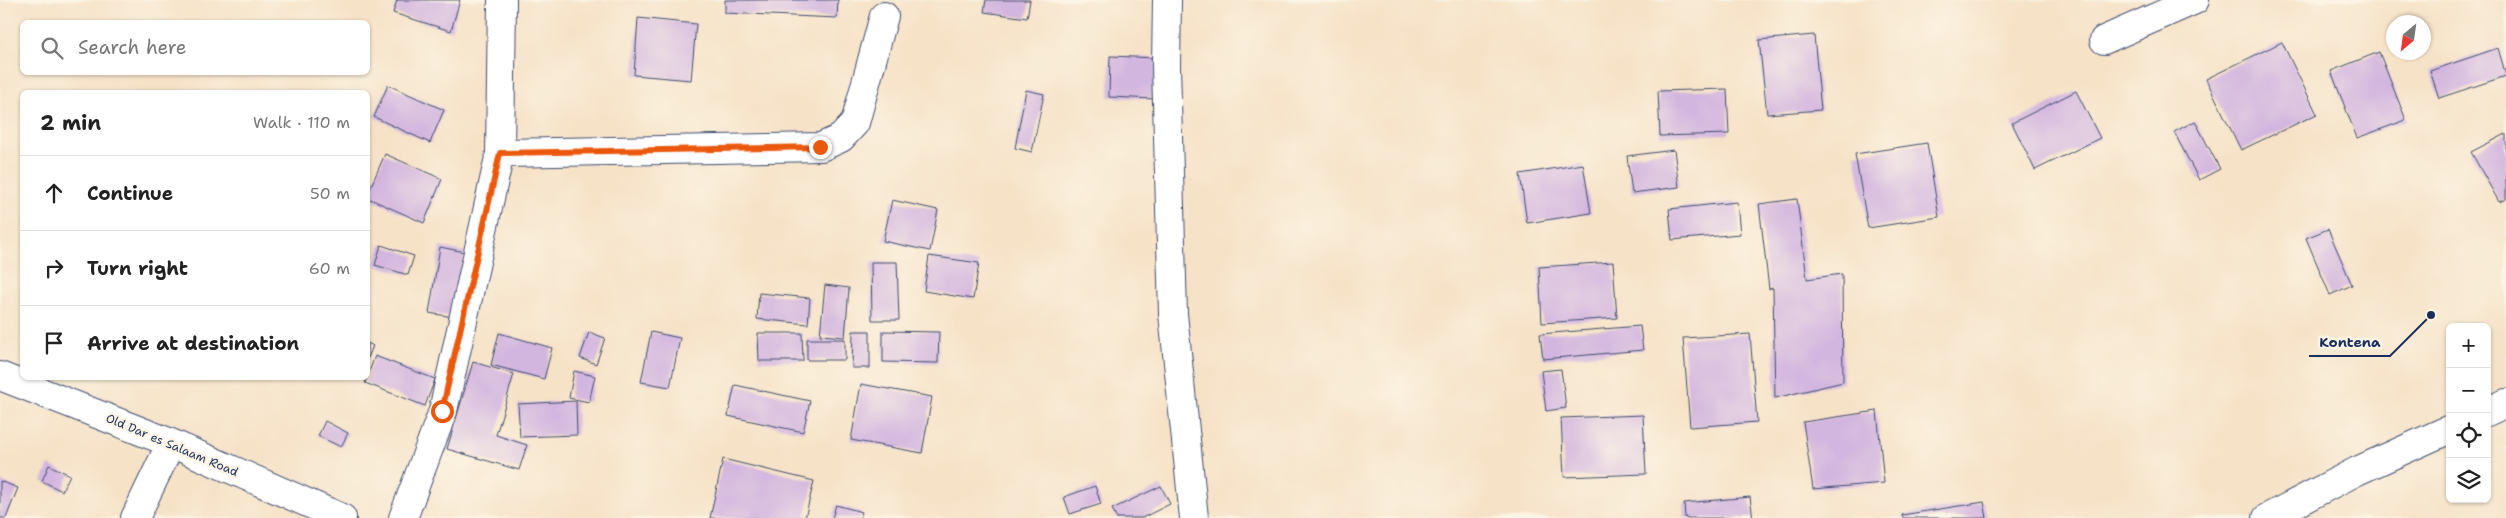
<!DOCTYPE html>
<html lang="en">
<head>
<meta charset="utf-8">
<style>
	:root { --surface:#fff; --page:#f2f2f2; --text:#222; --muted:#767676; --line:#e0e0e0 }
	body { margin:0; font-family:"Shantell Sans",sans-serif; background:var(--page); color:var(--text) }
	.controls { position:absolute; right:15px; bottom:15px; display:grid; overflow:hidden; border-radius:8px; box-shadow:0 1px 4px #0004 }
	.controls button { width:45px; height:45px; display:grid; place-items:center; padding:0; border:0; border-bottom:1px solid var(--line); background:var(--surface); color:var(--text); font:25px sans-serif }
	.compass { position:absolute; left:2386px; top:15px; width:45px; height:45px; border-radius:50%; background:var(--surface); box-shadow:0 1px 4px #0004; rotate:209deg }
	.stop { position:absolute; width:15px; height:15px; margin:-11px; border:4px solid #ea580c; border-radius:50%; background:#fff }
	.stop.end { background:#ea580c; border-color:#fff; box-shadow:0 1px 5px #0008 }
	.list { margin:0; padding:0; list-style:none }
	h2 { display:flex; justify-content:space-between; align-items:center; height:65px; margin:0; padding:0 20px; font-size:21px }
	h2 small { font-size:16px; font-weight:400; color:var(--muted) }
	.list li { display:grid; grid-template-columns:32px 1fr auto; gap:15px; align-items:center; box-sizing:border-box; height:75px; padding:0 20px; border-top:1px solid var(--line) }
	.list b { display:block; font-size:19px; white-space:nowrap }
	.list em { font-size:16px; font-style:normal; color:var(--muted) }
	.icon { flex:none; width:28px; height:28px; fill:none; stroke:currentColor; stroke-width:2; stroke-linecap:round; stroke-linejoin:round }
	.map { position:relative; flex:none; width:2506px; height:518px; overflow:hidden }
	.search { position:absolute; background:var(--surface); box-shadow:0 1px 4px #0004; left:20px; top:20px; width:350px; height:55px; display:flex; align-items:center; gap:12px; box-sizing:border-box; padding:0 18px; border-radius:8px; color:var(--muted); font-size:19px }
	.panel { position:absolute; background:var(--surface); box-shadow:0 1px 4px #0004; left:20px; top:90px; width:350px; height:290px; border-radius:8px }
	.map>svg:first-child { display:block }
</style>
</head>
<body>
<div class="map">
<svg width="2506" height="518" viewBox="0 0 2506 518">
	<rect width="100%" height="100%" fill="#fcf5e5"/>
	<filter id="ink" filterUnits="userSpaceOnUse"><feTurbulence type="fractalNoise" baseFrequency=".02" numOctaves="2"/><feDisplacementMap in="SourceGraphic" scale="10" xChannelSelector="R" yChannelSelector="G"/><feConvolveMatrix kernelMatrix="1 2 1 2 8 2 1 2 1" color-interpolation-filters="sRGB"/></filter>
	<filter id="wash" filterUnits="userSpaceOnUse"><feTurbulence type="fractalNoise" baseFrequency=".0096" numOctaves="4" result="noise"/><feDisplacementMap in="SourceGraphic" scale="20" xChannelSelector="R" yChannelSelector="G"/><feGaussianBlur stdDeviation="1.12" result="paint"/><feColorMatrix in="noise" values="0 0 0 0 0 0 0 0 0 0 0 0 0 0 0 0 0 1.4 0 .05"/><feComposite in="paint" operator="in"/></filter>
	<g filter="url(#wash)">
		<rect width="100%" height="100%" fill="#f6e2c7"/>
		<g id="blocks">
			<path fill="#d3b6df" d="M397 0H460L451 31 393 13Z
				M725 0H838L837 18 725 13Z
				M986 0H1030L1027 18 984 12Z
				M638 18 696 24 691 80 634 75Z
				M1814 35 1821 110 1767 114 1759 40Z
				M2282 42 2317 114 2241 150 2206 79Z
				M2498 48 2506 76 2439 98 2430 71Z
				M2379 52 2406 120 2357 138 2331 71Z
				M1110 56 1156 58 1155 99 1109 97Z
				M388 85 444 110 430 143 374 117Z
				M1727 89 1729 134 1660 136 1658 91Z
				M1026 90 1044 94 1032 152 1015 148Z
				M2076 91 2100 138 2035 170 2012 123Z
				M2195 121 2220 169 2199 180 2174 132Z
				M2506 134V199L2499 202 2471 152Z
				M1927 143 1939 217 1868 228 1855 154Z
				M1674 150 1679 187 1632 193 1627 156Z
				M385 154 442 179 424 223 368 198V193Z
				M1583 164 1591 213 1527 223 1520 174Z
				M1797 199 1807 279 1842 274 1843 382 1775 398 1773 288 1769 289 1759 204Z
				M892 200 938 210 930 251 883 241Z
				M1737 202 1740 234 1672 240 1669 209Z
				M2328 229 2352 285 2330 295 2306 238Z
				M381 245 414 256 408 275 375 265Z
				M440 247 465 252 453 317 429 313Z
				M929 256 979 263 973 299 924 291Z
				M871 262H897L899 320H872Z
				M1613 262 1617 318 1542 323 1539 267Z
				M825 285 849 288 845 337 820 335Z
				M759 293 810 298 808 324 757 319Z
				M1640 326 1643 350 1543 359 1540 334Z
				M853 331H870V368H852Z
				M883 331 939 332 938 363 883 362Z
				M589 332 605 338 596 364 580 358Z
				M651 332 680 338 670 387 641 382Z
				M499 333 552 348 544 379 491 365Z
				M758 333H802L803 361H759Z
				M1750 334 1757 422 1690 427 1683 338Z
				M807 339H845V360H807Z
				M368 343 373 346 368 358Z
				M375 356 435 379 425 406 365 383Z
				M473 362 514 374 496 435 527 445 519 470 447 449Z
				M1561 369 1566 408 1546 411 1541 371Z
				M574 371 595 376 589 402 569 398Z
				M861 384 932 397 922 453 851 440Z
				M735 385 810 401 803 432 728 416Z
				M576 401 577 435 520 437 518 404Z
				M1877 411 1884 483 1813 489 1803 422Z
				M1643 415 1646 474 1564 477 1561 418Z
				M325 421 348 433 341 447 318 436Z
				M723 459 814 481 805 518H710Z
				M49 465 70 475 62 491 42 481Z
				M0 481 18 488 6 518H0Z
				M1095 486 1101 504 1070 514 1064 497Z
				M1161 486 1170 504 1142 518H1117L1112 509Z
				M1750 497 1753 518H1685L1684 503Z
				M1984 502 1987 518H1903L1902 515Z
				M836 505 862 512 860 518H832Z"/>
		</g>
	</g>
	<g filter="url(#ink)">
		<use href="#blocks" fill-opacity="0" stroke="#3c4a6e" stroke-width="1"/>
		<g fill="none" stroke-linecap="round" stroke-linejoin="round">
			<g stroke="#3c4a6e" stroke-width="30">
				<path id="minor" d="M1167 0 1166 66 1173 314 1194 518
					M2104 40 2195 0
					M500 153 821 147 841 138 855 123 884 16
					M0 376 171 443 342 518
					M2487 412 2506 403
					M135 518 171 443
					M403 518 443 411 500 153 502 0
					M2267 518 2357 471 2450 429"/>
			</g>
			<use href="#minor" stroke="#fff" stroke-width="28"/>
		</g>
	</g>
	<g fill="none" stroke-linecap="round" stroke-linejoin="round" filter="url(#ink)">
		<path stroke="#ea580c" stroke-width="6" d="M442 411 500 153 820 147"/>
	</g>
	<g text-anchor="middle" stroke-width="5" stroke-linejoin="round" paint-order="stroke">
		<g font-size="12" fill="#1b2f5e" stroke="#fcf5e5">
			<text transform="translate(172 445) rotate(23)" y="4">Old Dar es Salaam Road</text>
		</g>
	</g>
	<path fill="none" stroke="#1b2f5e" stroke-width="2" d="M2431 315L2390 356H2309"/>
	<circle fill="#1b2f5e" stroke="#fcf5e5" stroke-width="2" cx="2431" cy="315" r="5"/>
	<g font-size="14" text-anchor="middle" font-weight="bold" fill="#1b2f5e" stroke="#fcf5e5" stroke-width="5" stroke-linejoin="round" paint-order="stroke">
		<text x="2350" y="347">Kontena</text>
	</g>
</svg>
<div class="controls">
<button>+</button>
<button>−</button>
<button><svg class="icon" aria-label="locate" viewBox="0 0 24 24"><circle cx="12" cy="12" r="6"/><path d="M12 2v4M12 18v4M2 12h4M18 12h4"/></svg></button>
<button><svg class="icon" aria-label="layers" viewBox="0 0 24 24"><path d="M12 4l9 5-9 5-9-5zM3 14l9 5 9-5"/></svg></button>
</div>
<svg class="compass" viewBox="-18 -18 36 36"><path d="M0-13l5 13h-10z" fill="#e53935"/><path d="M0 13l5-13h-10z" fill="#767676"/></svg>
<div class="stop" style="left:442px;top:411px"></div>
<div class="stop end" style="left:820px;top:147px"></div>
<div class="search"><svg class="icon" aria-label="search" viewBox="0 0 24 24"><circle cx="10" cy="10" r="6"/><path d="M15 15l6 6"/></svg>Search here</div>
<section class="panel">
<h2>2 min<small>Walk · 110 m</small></h2>
<ul class="list">
<li><svg class="icon" aria-label="ahead" viewBox="0 0 24 24"><path d="M12 20V5M6 11l6-6 6 6"/></svg><div><b>Continue</b></div><em>50 m</em></li>
<li><svg class="icon" aria-label="right" viewBox="0 0 24 24"><path d="M7 20v-9h11M14 6l5 5-5 5"/></svg><div><b>Turn right</b></div><em>60 m</em></li>
<li><svg class="icon" aria-label="arrive" viewBox="0 0 24 24"><path d="M6 21V4h12l-3 4 3 4H6"/></svg><div><b>Arrive at destination</b></div></li>
</ul>
</section>
</div>
</body>
</html>
